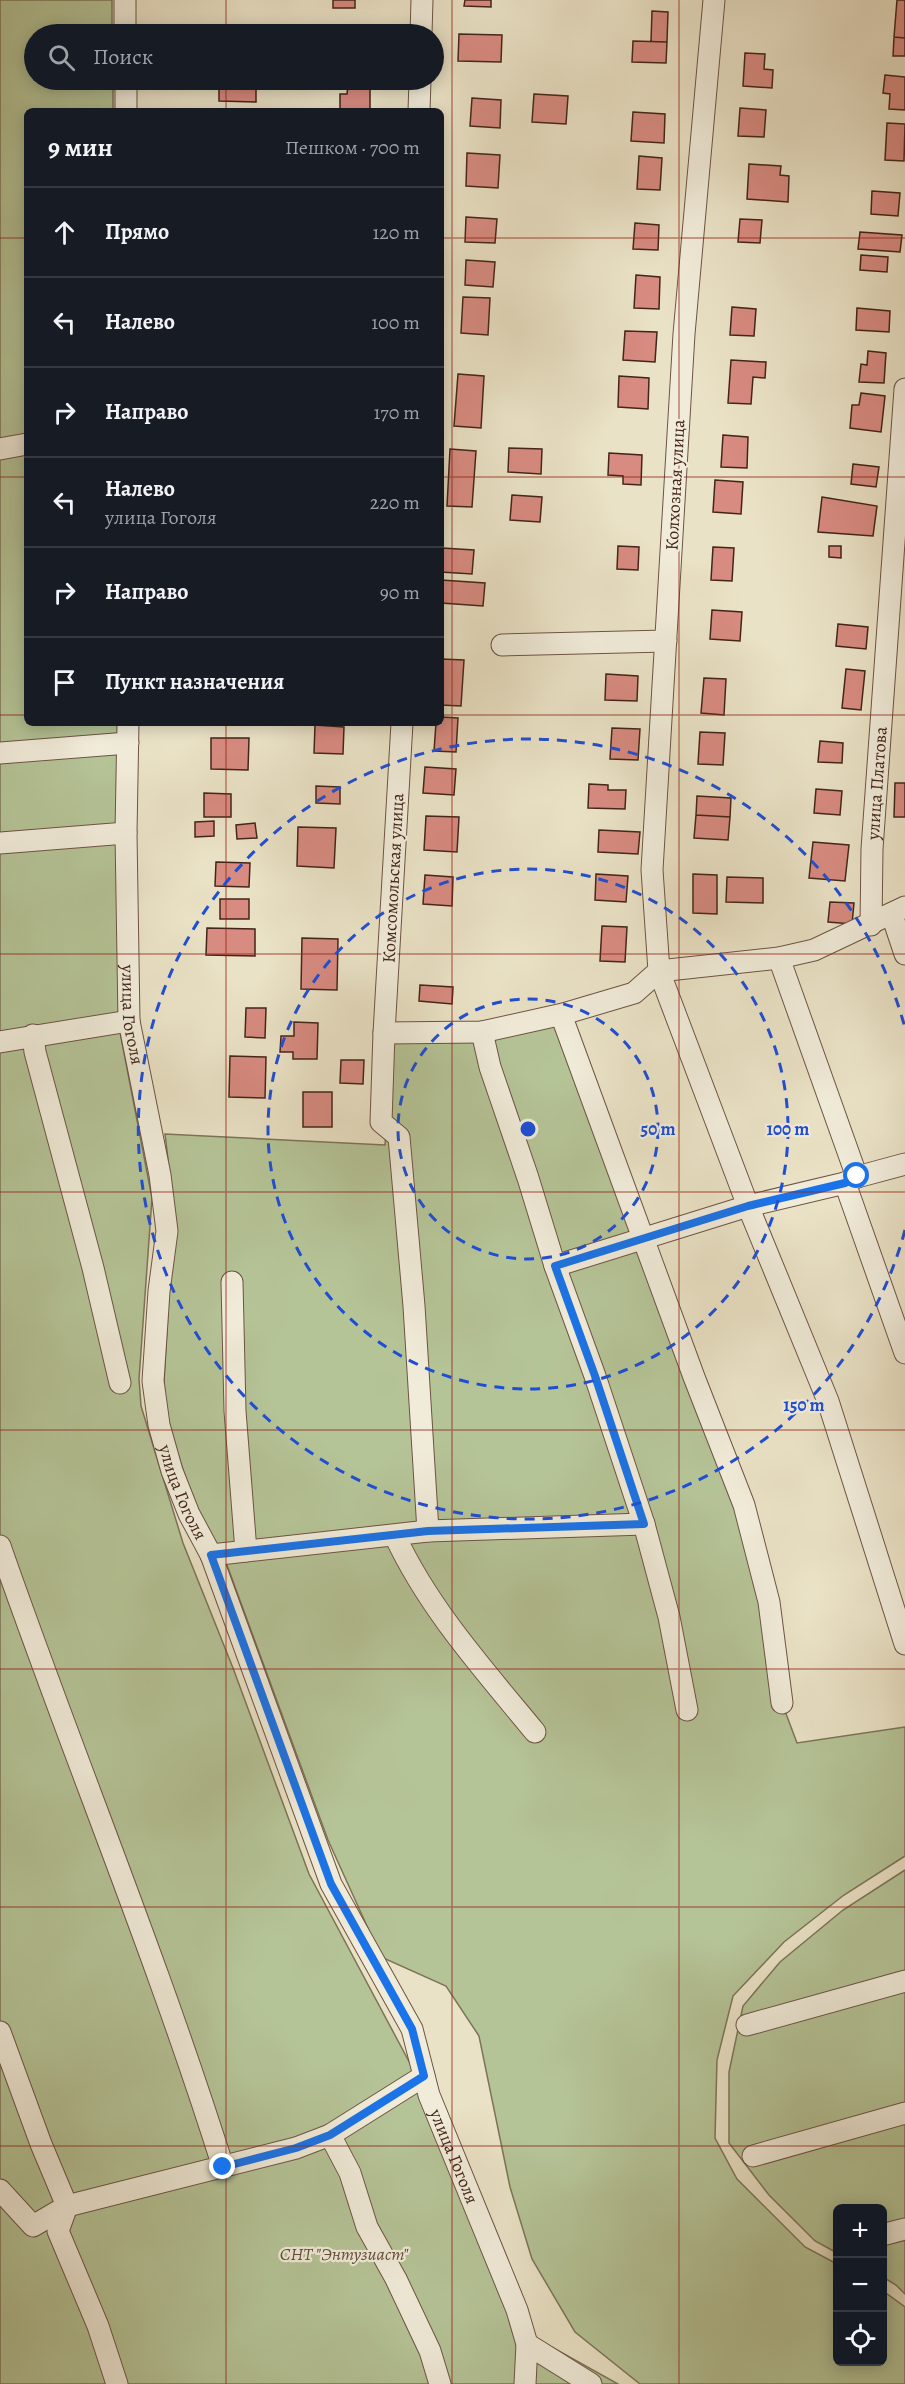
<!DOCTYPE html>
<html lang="ru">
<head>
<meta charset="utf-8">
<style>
	:root { --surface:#171b24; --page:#20242c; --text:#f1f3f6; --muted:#9ea1a6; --line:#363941 }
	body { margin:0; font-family:Alegreya,serif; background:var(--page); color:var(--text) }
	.controls { position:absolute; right:18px; bottom:18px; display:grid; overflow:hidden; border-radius:9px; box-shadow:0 3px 15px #0003 }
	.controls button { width:54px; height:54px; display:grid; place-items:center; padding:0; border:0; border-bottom:2px solid var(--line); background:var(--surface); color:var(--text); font:30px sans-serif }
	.stop { position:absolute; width:18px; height:18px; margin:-14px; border:4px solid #1a73e8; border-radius:50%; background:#fff }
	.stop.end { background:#1a73e8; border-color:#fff; box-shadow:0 2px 6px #0008 }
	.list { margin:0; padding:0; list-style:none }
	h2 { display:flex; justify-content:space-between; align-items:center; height:78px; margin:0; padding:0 24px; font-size:26px }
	h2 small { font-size:20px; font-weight:400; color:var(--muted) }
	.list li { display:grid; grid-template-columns:39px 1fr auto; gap:18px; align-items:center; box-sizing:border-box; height:90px; padding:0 24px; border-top:2px solid var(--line) }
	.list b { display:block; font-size:22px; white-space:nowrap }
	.list p { margin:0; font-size:20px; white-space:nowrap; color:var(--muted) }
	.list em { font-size:20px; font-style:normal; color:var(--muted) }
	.icon { flex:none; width:33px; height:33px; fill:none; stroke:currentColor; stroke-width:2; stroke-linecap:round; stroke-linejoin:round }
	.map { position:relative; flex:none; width:905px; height:2384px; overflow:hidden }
	.search { position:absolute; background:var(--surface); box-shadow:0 3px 15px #0003; left:24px; top:24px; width:420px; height:66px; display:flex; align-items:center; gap:15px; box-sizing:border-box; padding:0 21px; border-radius:33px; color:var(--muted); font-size:22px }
	.panel { position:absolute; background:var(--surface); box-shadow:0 3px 15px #0003; left:24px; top:108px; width:420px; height:618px; border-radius:9px }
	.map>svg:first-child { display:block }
</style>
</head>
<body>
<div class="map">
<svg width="905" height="2384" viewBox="0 0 905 2384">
	<rect width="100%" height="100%" fill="#eae2c6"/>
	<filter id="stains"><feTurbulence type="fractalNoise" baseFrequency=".00333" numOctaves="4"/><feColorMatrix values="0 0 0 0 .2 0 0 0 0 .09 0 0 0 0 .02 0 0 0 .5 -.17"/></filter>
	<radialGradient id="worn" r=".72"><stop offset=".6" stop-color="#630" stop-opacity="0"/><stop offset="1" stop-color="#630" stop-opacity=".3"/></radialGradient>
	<path fill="#b5c497" stroke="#7c7458" stroke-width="1.5" d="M0 0H112V34H34V80H113V111H27V723H119V1027L152 1198 139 1379 141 1406 183 1543 233 1668 309 1874 413 2069 514 2326 618 2384H0Z
		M563 1020 744 1505 782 1703 797 1743 905 1727V1856L844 1895 784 1942 733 1996 717 2060 715 2138 737 2179 805 2247 837 2264 838 2362H882L883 2291 905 2307V2384H640L575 2332 532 2259 510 2187 479 2036 446 1986 381 1957 328 1840 227 1565 196 1509 168 1424 164 1382 169 1296 176 1226 165 1134 385 1145 392 1041Z
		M905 1870V2294L896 2285 883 2277 882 2208H838L837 2253 815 2241 769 2195 729 2143V2072L743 2006 780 1962 843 1910Z"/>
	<path fill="#d88b81" stroke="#432519" stroke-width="1.5" d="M333 0H355V8H333Z
		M465 0H491V7L464 6Z
		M897 0H905V38L894 37Z
		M652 11 668 12 667 42H651Z
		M459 34 502 35 501 62 458 61Z
		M894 37 905 38V56H893Z
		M633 41 667 42 666 63 632 62Z
		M745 53 765 54 764 69 773 70 772 88 743 86Z
		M885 75 905 77V110L889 109 890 94 883 93Z
		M219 80H256V102L219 101Z
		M339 80H370V111H340V94H347L348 85H339Z
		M534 94 568 96 566 124 532 122Z
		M472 98 501 100 500 128 470 126Z
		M740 108 766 110 764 137 738 136Z
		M633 112 665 114 664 143 631 141Z
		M887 123 905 124 904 161 885 160Z
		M467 153 500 155 498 188 466 186Z
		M639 156 662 158 660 190 637 189Z
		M749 164 781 166 780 175 789 176 788 202 747 199Z
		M872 191 900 193 898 216 871 214Z
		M466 217 497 219 495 243 465 242Z
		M740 219 762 220 760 243 738 242Z
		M635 223 659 225 658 250 633 249Z
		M860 232 902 235 900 252 858 249Z
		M861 255 888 257 887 272 860 270Z
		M466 260 495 262 493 287 465 285Z
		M636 275 660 277 659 309 634 308Z
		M463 297 490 298 488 335 461 333Z
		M732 307 756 309 754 336 730 335Z
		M857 308 890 311 889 332 856 330Z
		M625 331 657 332 655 362 623 360Z
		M868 351 886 353 884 383 859 382 861 364 867 365Z
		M731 360 766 362 765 378 753 377 751 404 728 403Z
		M458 374 484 376 481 428 454 426Z
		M619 376 649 378 648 409 618 407Z
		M861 393 885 396 881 432 850 428 852 405H859Z
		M723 435 748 437 747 468 721 467Z
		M509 448 542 449 541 474 508 472Z
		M450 449 476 451 472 507 447 506Z
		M609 453 642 455 641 485 623 484V476L608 475Z
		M853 464 879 467 876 487 851 484Z
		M715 480 743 482 741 514 713 512Z
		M512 495 542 497 540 522 510 520Z
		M822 497 877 506 873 536 818 532Z
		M618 546 639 547 638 570 617 569Z
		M829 546H841V558L829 557Z
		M713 547 734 548 732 581 711 580Z
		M442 548 474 550 472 574 441 572Z
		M441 580 485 583 483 606 441 603Z
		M712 610 742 612 740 641 710 639Z
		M838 624 868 627 866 649 836 646Z
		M441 659 464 660 461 706 441 705Z
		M846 669 865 671 861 710 842 708Z
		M606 674 638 676 637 701 605 700Z
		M704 678 726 679 724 715 701 713Z
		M441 717 458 718 456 752 434 751 436 723H441Z
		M315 725 344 727 343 754 314 753Z
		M612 728 640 729 638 760 610 759Z
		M700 732 725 733 723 765 698 764Z
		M211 738H249L248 770 211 769Z
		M820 741 843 743 842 763 818 762Z
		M425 767 456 769 454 795 423 793Z
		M895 783H905V817H894Z
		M589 784 608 785V790H626L625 809 588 808Z
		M316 786 340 787V804L316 803Z
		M816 789 842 791 840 815 814 813Z
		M204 793 231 794V817H204Z
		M697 796 731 798 730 817 696 815Z
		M696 815 730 817 728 840 694 838Z
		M426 816 459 817 457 852 424 850Z
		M214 821V836L195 837V822Z
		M255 823 257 838 237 839 236 825Z
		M298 827 336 828 334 868 297 866Z
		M599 830 640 832 638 854 598 852Z
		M813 842 849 845 845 881 809 878Z
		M216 862 250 863 249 887 215 886Z
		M596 874 628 876 626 902 595 900Z
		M693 874 717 875V914L693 913Z
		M425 875 453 877 452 906 423 904Z
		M727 877 763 878V903L726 902Z
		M220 899H249V919H220Z
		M830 902 854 903 852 924 828 922Z
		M602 926 627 927 625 962 600 961Z
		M207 928 255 929V956L206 955Z
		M302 938 338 939 337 990 301 989Z
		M420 985 453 987 452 1004 419 1001Z
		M246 1008H266L265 1038 245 1037Z
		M294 1022 318 1023 317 1059H293V1052H280L281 1036H294Z
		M230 1056 266 1057 265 1098 229 1097Z
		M341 1060H364L363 1084 340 1083Z
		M303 1092H332V1127H303Z"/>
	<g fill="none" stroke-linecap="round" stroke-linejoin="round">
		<g stroke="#6d5444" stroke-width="23">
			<g id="minor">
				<path d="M125 0V34"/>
				<path d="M714 0 684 334 652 870 659 971 748 1206 828 1401 905 1644"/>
				<path d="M421 34 422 0"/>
				<path d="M126 80V111"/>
				<path d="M419 111 420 80"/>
				<path d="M0 449 27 444"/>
				<path d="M502 645 666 641"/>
				<path id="s1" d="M128 723 126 833 129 1021 160 1175 167 1231 159 1291 153 1381 159 1425 172 1471 189 1514 211 1555 331 1884 412 2029 429 2095 517 2310 527 2344 525 2384"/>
				<path d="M402 723 384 1033 381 1122 399 1137 414 1306 428 1531"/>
				<path d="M0 753 128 743"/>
				<path d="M0 843 126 833"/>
				<path d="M892 915 905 954"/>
				<path id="s2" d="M871 925 872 849 905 389"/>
				<path d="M779 958 857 1177"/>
				<path d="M563 1020 694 1377 744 1505 769 1602 782 1703"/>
				<path d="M482 1032 490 1067 528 1178 555 1266 595 1376 644 1524 669 1617 687 1710"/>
				<path d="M384 1033 482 1032 563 1014 634 993 659 971 779 958 814 950 905 907"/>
				<path d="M33 1035 35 1052 93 1268 120 1383"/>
				<path d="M0 1042 129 1021"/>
				<path d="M845 1183 905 1353"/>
				<path d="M555 1266 748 1206 845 1183 857 1177 905 1164"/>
				<path d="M232 1282 235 1411 246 1551"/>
				<path d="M395 1536C429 1609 484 1670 535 1732"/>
				<path d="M0 1546C72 1753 157 1957 223 2167"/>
				<path d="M211 1555 428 1531 644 1524"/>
				<path d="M747 2025 905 1981"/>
				<path d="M0 2032 41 2144 67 2206 58 2231 98 2326 117 2384"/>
				<path d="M330 2135 350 2173 367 2227 396 2279 430 2351 440 2384"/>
				<path d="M753 2156 905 2113"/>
				<path d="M0 2190 33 2226 67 2206 296 2148 330 2135 424 2076"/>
				<path d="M882 2235 905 2229"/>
				<path d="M527 2344 591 2384"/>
			</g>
		</g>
		<use href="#minor" stroke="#f1ecda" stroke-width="21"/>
	</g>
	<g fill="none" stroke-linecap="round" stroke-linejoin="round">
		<path stroke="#1a73e8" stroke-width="8" d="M223 2167 296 2148 330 2135 424 2076 412 2029 331 1884 211 1555 428 1531 644 1524 595 1376 555 1266 748 1206 845 1183 857 1176"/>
	</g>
	<path fill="none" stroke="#8f2418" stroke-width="1.5" stroke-opacity="0.55" d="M226 0V34M452 0V2384M679 0V2384M226 80V111M0 238H27M441 238H905M0 477H27M441 477H905M0 715H27M441 715H905M226 723V2384M0 954H905M0 1192H905M0 1430H905M0 1669H905M0 1907H905M0 2146H905"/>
	<g fill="none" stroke="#1d4ed8" stroke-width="3" stroke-dasharray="10 8">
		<circle cx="528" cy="1129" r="130"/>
		<circle cx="528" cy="1129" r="260"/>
		<path d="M905 1230A390 390 0 1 1 905 1028"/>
	</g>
	<g text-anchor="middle" stroke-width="4.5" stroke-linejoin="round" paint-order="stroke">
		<g font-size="18" fill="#432519" stroke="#f1ecda">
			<text transform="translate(675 485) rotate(-87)" y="6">Колхозная улица</text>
			<text dy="6" stroke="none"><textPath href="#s2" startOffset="142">улица Платова</textPath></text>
			<text transform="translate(393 878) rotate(-87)" y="6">Комсомольская улица</text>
			<text dy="6" stroke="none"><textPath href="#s1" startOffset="292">улица Гоголя</textPath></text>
			<text dy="6" stroke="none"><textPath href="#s1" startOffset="778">улица Гоголя</textPath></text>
			<text dy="6" stroke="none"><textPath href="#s1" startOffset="1498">улица Гоголя</textPath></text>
		</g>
		<g font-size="18" font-style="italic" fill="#604d38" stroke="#f1ecda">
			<text x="344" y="2260">СНТ "Энтузиаст"</text>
		</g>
	</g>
	<circle cx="528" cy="1129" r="9" fill="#1d4ed8" stroke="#f1ecda" stroke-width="3"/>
	<g font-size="18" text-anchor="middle" font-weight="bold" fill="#1d4ed8" stroke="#f1ecda" stroke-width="4.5" stroke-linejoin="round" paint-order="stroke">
		<text x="658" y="1135">50 m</text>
		<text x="788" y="1135">100 m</text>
		<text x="804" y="1411">150 m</text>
	</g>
	<rect width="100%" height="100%" filter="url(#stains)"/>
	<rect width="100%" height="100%" fill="url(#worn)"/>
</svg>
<div class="controls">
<button>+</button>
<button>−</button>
<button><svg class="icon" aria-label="locate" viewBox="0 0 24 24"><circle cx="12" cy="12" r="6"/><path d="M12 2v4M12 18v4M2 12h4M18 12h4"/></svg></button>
</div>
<div class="stop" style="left:857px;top:1176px"></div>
<div class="stop end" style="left:223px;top:2167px"></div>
<div class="search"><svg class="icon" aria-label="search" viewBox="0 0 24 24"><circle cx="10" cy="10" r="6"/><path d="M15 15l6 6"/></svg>Поиск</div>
<section class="panel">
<h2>9 мин<small>Пешком · 700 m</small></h2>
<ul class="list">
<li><svg class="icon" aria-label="ahead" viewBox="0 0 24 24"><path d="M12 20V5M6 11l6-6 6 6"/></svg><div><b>Прямо</b></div><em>120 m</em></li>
<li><svg class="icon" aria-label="left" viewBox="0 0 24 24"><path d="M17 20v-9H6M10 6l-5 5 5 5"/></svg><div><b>Налево</b></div><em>100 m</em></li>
<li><svg class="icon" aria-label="right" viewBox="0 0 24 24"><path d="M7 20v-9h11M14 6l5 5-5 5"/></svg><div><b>Направо</b></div><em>170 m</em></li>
<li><svg class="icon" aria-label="left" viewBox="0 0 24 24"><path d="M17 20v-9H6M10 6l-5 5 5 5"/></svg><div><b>Налево</b><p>улица Гоголя</p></div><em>220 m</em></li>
<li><svg class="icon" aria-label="right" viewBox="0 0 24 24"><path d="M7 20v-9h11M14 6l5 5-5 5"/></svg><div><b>Направо</b></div><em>90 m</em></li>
<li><svg class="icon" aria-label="arrive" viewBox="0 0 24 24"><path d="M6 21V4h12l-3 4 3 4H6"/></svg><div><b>Пункт назначения</b></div></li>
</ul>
</section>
</div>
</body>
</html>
